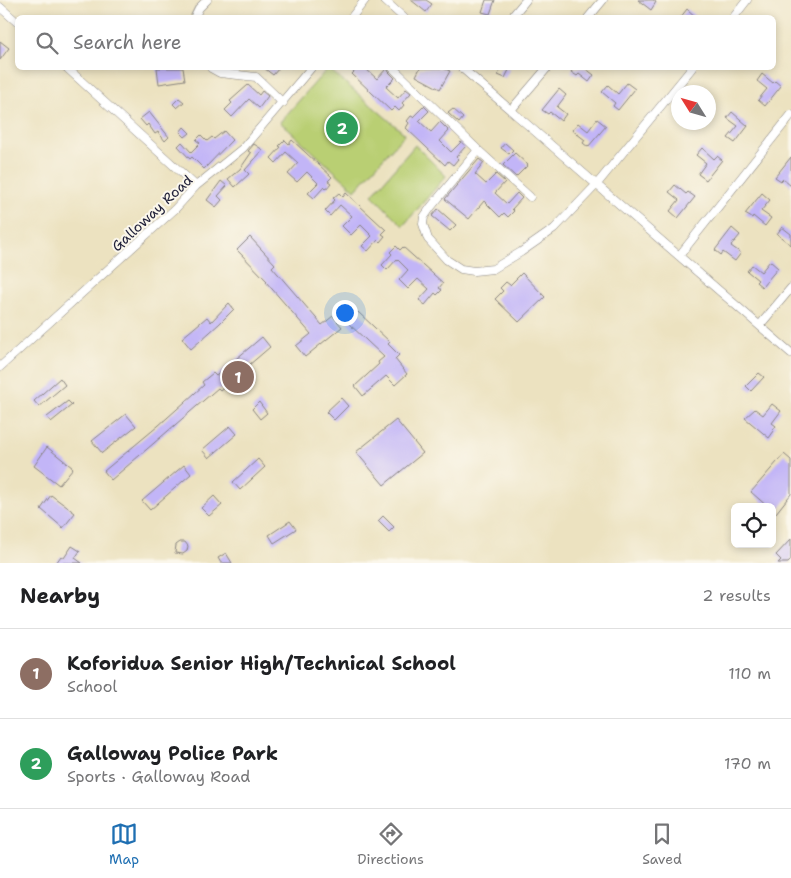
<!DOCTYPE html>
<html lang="en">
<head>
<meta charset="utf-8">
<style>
	:root { --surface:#fff; --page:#f6f6f6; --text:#202124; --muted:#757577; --line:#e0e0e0; --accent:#1f6fb2 }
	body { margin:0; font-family:"Shantell Sans",sans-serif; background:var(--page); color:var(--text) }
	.controls { position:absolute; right:15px; bottom:15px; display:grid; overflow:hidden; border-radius:8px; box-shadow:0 2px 8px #0003 }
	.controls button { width:45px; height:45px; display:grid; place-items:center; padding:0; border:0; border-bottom:1px solid var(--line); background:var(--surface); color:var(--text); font:25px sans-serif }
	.compass { position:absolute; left:671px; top:85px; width:45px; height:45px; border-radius:50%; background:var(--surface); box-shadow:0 2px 8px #0003; rotate:307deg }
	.you { position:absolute; left:344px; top:312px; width:18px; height:18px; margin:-12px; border:4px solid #fff; border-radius:50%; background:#1a73e8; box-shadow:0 0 0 8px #1a73e833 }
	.badge { display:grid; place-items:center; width:32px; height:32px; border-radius:50%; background:var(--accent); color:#fff; font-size:16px; font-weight:700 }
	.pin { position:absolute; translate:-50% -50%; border:2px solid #fff; box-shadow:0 1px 5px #0006 }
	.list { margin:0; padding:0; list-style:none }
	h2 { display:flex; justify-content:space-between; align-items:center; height:65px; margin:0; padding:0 20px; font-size:21px }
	h2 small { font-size:16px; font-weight:400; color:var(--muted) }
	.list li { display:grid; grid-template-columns:32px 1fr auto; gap:15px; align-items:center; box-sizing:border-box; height:90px; padding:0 20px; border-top:1px solid var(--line) }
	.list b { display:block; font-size:19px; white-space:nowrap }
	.list p { margin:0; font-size:16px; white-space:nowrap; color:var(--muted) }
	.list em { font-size:16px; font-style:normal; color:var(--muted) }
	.icon { flex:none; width:28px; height:28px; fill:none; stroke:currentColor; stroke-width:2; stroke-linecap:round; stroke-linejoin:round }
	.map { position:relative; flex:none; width:791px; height:563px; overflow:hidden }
	.search { position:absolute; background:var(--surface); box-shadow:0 2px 8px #0003; left:15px; right:15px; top:15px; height:55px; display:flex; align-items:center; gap:12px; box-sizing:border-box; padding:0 18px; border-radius:8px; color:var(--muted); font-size:19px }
	.sheet { height:245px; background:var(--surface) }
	nav { display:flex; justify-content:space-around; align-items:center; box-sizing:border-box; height:70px; border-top:1px solid var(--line); background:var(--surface); font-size:14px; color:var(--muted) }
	nav a { display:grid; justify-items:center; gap:2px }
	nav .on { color:var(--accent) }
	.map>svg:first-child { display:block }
</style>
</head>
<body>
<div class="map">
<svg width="791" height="563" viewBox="0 0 791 563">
	<rect width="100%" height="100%" fill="#fbf7ec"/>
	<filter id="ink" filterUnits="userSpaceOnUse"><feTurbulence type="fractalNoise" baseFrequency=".02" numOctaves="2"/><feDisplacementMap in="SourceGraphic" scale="10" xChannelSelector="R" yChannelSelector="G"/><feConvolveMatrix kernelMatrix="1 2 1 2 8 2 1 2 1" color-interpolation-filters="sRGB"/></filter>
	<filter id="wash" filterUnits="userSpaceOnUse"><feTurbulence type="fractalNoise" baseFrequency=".0096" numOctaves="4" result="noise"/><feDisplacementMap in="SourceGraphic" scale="20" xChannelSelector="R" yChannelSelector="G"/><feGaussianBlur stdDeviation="1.12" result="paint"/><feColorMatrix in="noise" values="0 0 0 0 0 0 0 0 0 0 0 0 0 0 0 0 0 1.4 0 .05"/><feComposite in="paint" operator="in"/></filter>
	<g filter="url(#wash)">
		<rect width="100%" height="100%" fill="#ece2c0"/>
		<path fill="#b9cf73" stroke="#6e7857" d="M328 68 405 134 355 190 280 122Z
			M415 145 446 176 403 226 372 195Z"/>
		<g id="blocks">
			<path fill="#c2b5f7" d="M411 0H426L432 4 426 12Z
				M486 0H495L490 14 482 12Z
				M638 0H653L656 2 651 10Z
				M687 9 697 18H680Z
				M0 41 9 48 0 60Z
				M157 68H183L185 80 159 84Z
				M264 68H279L273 75Z
				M358 68H365L377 79 387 68 389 72 395 78 386 87 398 98 406 89 411 93 402 103 404 105 399 111 395 107 391 111 352 74Z
				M420 68H443L450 71 440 89 416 76Z
				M501 68H510L505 78 498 75Z
				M571 68H585L594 75 589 82 579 74 577 76 571 72 573 69Z
				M762 74 773 83 775 81 781 86 765 106 758 100 767 89 757 81Z
				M627 83 635 89 618 110 613 106 615 103 602 92 608 85 618 94Z
				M248 85 259 95 262 91 268 96 259 108 249 99 232 117 225 110 232 103 230 101Z
				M559 89 566 95 557 107 566 114 561 121 550 112 548 114 542 110Z
				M179 98 184 102 177 108 173 104Z
				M424 106 429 111 419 121 431 132 440 122 449 131 440 141 451 152 461 142 466 146 456 157 458 159 453 165 448 161 445 165 406 128 409 123 407 121 411 116 413 117Z
				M453 109 463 118 459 123 448 113Z
				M149 112 169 137 165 141 158 132 155 134 148 124 146 126 140 119Z
				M732 112 748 126 735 143 728 138 738 126 727 118Z
				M597 119 606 126 588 147 583 143 585 140 572 130 578 123 588 131Z
				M184 127 190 133 185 137 180 132Z
				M224 131 232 140 204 169 192 157 190 159 178 146 182 142 191 152 200 143 196 140 201 135 207 141 212 137 214 139Z
				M285 140 289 144 292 140 332 177 328 181 331 183 326 189 324 187 314 198 308 193 318 183 307 172 297 182 288 174 298 163 286 152 276 163 271 158 281 147 279 146Z
				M505 143 513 150 509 154 501 148Z
				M254 144 263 150 245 170 249 174 235 187 228 179 240 169 251 153 248 151Z
				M702 148 714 159 717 156 722 160 706 180 698 174 706 163 696 155Z
				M515 153 528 165 516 177 503 165Z
				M791 157V186L783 179 781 181 775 177Z
				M479 159 484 163 475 174 486 184 496 174 505 182 495 193 507 204 517 193 522 198 512 209 514 211 508 217 504 213 500 217 484 201 469 219 445 199Z
				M221 181 227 186 218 196 222 200 216 207 207 200Z
				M675 185 686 194 688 192 695 197 678 218 670 211 679 200 669 192Z
				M339 193 343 197 346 193 386 230 382 234 385 236 380 242 378 240 368 251 362 246 372 236 361 225 351 235 342 226 352 216 340 205 330 216 325 211 335 200 333 198Z
				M762 193 770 200 761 211 771 218 765 226 753 216 752 218 745 214Z
				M438 209 456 225 450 231 432 216Z
				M782 227 791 234V245L777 234Z
				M732 228 740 235 731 246 741 253 735 261 723 252 721 255 715 250Z
				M250 237 275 264 272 267 322 325 333 316 342 327 305 357 296 346 311 334 266 282 267 281 237 250Z
				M396 246 400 250 403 247 443 283 439 288 442 290 437 295 435 293 425 305 419 300 429 289 418 279 408 289 399 280 408 270 397 259 387 270 382 265 392 254 390 252Z
				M770 261 778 268 762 287 756 282 758 280 747 271 752 265 761 272Z
				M522 273 545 297 519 322 495 299 503 291 500 288 506 282 510 285Z
				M229 303 234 309 219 324 191 349 182 338 207 317 211 322Z
				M358 312 390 342 388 344 399 355 395 359 407 374 395 385 386 376 363 396 355 386 379 364 378 362 384 357 348 323Z
				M262 337 270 347 220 390 218 388 111 480 104 471 158 426 204 385 202 382 213 373 216 376Z
				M759 373 764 377 751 391 746 386Z
				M60 378 65 385 39 407 34 401Z
				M341 398 348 406 334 420 326 412Z
				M68 401 72 405 51 422 47 417Z
				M259 402 267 413 260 419 252 409Z
				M772 404 781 411 772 423 776 426 773 430 774 431 769 438 745 418 755 409 763 415Z
				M126 414 136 426 102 453 92 441Z
				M396 420 423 453 384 485 356 452Z
				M230 426 237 434 209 458 202 450Z
				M47 447 73 468 59 485 34 466Z
				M784 454 791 460V494L776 513 772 510V507H768L751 492Z
				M258 459 265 467 240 490 233 482Z
				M184 465 191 474 150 510 142 501Z
				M51 495 75 513 63 528 41 509Z
				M214 496 222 505 209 516 201 508Z
				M383 516 394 527 389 532 378 521Z
				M290 521 296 529 274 543 269 535Z
				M791 539V560L788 563H778L781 560 776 555Z
				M180 542H185L188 546 187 551 183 554 175 553 176 545Z
				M72 546 80 551 75 558 82 563H56L61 556 64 558Z
				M226 553 232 563H221L218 558Z"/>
		</g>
	</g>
	<g filter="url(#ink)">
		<use href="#blocks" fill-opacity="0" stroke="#87827e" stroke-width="1"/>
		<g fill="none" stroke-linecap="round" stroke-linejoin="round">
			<g stroke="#87827e" stroke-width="9">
				<path id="minor" d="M384 0 404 18
					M0 7 18 23
					M194 18 199 8 207 0
					M351 18 365 0
					M511 18 526 0
					M588 18 603 0
					M733 18 747 0
					M67 68 196 186
					M211 68 220 73 256 77 283 103
					M393 68 478 150 530 197
					M462 68 791 353
					M511 110 547 68
					M478 150 431 207 424 217 423 224 428 239 447 260 461 269 474 271 493 269 521 252 554 229 597 184 692 68
					M679 256 791 115
					M760 325 791 288
					M0 367 175 209 196 186 243 148 311 68"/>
			</g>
			<use href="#minor" stroke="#fff" stroke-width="8"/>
		</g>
	</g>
	<g text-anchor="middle" stroke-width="4" stroke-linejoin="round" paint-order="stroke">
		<g font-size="14" fill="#22223b" stroke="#fbf7ec">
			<text transform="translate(152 213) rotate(-43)" y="5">Galloway Road</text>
		</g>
	</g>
</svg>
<div class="controls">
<button><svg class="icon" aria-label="locate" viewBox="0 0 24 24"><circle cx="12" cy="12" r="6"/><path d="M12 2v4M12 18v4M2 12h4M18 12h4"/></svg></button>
</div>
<svg class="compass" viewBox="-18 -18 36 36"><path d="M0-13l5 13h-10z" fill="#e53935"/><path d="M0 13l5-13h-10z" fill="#757577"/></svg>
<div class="you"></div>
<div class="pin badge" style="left:238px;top:377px;background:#8d6e63">1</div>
<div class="pin badge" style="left:342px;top:128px;background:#2e9e5b">2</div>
<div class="search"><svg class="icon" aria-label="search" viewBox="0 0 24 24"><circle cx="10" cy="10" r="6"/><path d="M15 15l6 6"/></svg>Search here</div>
</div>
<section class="sheet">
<h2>Nearby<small>2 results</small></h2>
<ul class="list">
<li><span class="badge" style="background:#8d6e63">1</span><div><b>Koforidua Senior High/Technical School</b><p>School</p></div><em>110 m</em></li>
<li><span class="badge" style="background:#2e9e5b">2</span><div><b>Galloway Police Park</b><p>Sports · Galloway Road</p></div><em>170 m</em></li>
</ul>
</section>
<nav>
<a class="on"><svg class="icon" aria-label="map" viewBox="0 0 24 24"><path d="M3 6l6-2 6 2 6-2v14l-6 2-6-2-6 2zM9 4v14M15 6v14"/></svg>Map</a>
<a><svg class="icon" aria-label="directions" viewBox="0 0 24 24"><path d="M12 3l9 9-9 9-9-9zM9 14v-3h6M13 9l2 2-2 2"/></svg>Directions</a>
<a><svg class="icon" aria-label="saved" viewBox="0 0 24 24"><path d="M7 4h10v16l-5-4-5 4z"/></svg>Saved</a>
</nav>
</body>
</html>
